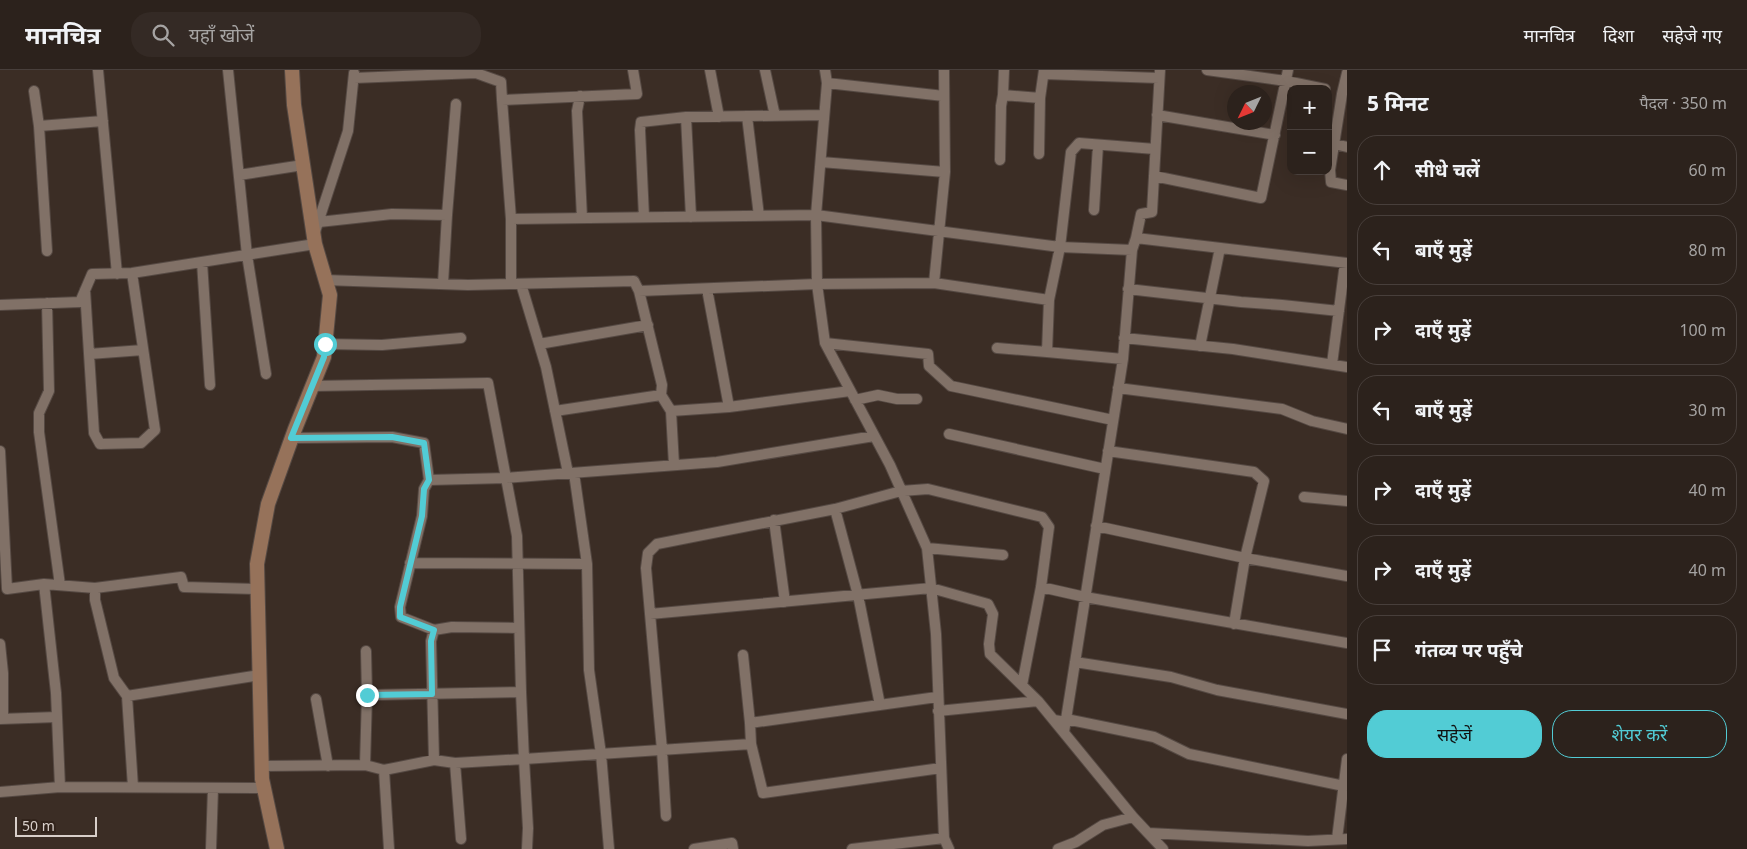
<!DOCTYPE html>
<html lang="hi">
<head>
<meta charset="utf-8">
<style>
	:root { --surface:#2c221c; --page:#342a25; --text:#f1f3f6; --muted:#a6a4a3; --line:#483f3b; --accent:#52ccd5 }
	body { margin:0; font-family:"Noto Sans","Noto Sans Devanagari",sans-serif; background:var(--page); color:var(--text) }
	.controls { position:absolute; right:15px; top:15px; display:grid; overflow:hidden; border-radius:10px; box-shadow:0 5px 20px #0002 }
	.controls button { width:45px; height:45px; display:grid; place-items:center; padding:0; border:0; border-bottom:1px solid var(--line); background:var(--surface); color:var(--text); font:25px sans-serif }
	.compass { position:absolute; left:1227px; top:15px; width:45px; height:45px; border-radius:50%; background:var(--surface); box-shadow:0 5px 20px #0002; rotate:227deg }
	.scale { position:absolute; left:15px; bottom:12px; width:82px; box-sizing:border-box; padding-left:5px; border:2px solid #d8cfca; border-top:0; font-size:14px; line-height:18px; white-space:nowrap; color:#d8cfca; -webkit-text-stroke:4px #31231b; paint-order:stroke }
	.stop { position:absolute; width:15px; height:15px; margin:-11px; border:4px solid #52ccd5; border-radius:50%; background:#fff }
	.stop.end { background:#52ccd5; border-color:#fff; box-shadow:0 1px 5px #0008 }
	.list { margin:0; padding:0; list-style:none }
	h2 { display:flex; justify-content:space-between; align-items:center; height:65px; margin:0; padding:0 20px; font-size:21px }
	h2 small { font-size:16px; font-weight:400; color:var(--muted) }
	.list li { display:grid; grid-template-columns:32px 1fr auto; gap:15px; align-items:center; box-sizing:border-box; height:70px; margin:0 10px 10px; padding:0 10px; border:1px solid var(--line); border-radius:20px }
	.list b { display:block; font-size:19px; white-space:nowrap }
	.list em { font-size:16px; font-style:normal; color:var(--muted) }
	.actions { display:flex; gap:10px; padding:15px 20px }
	.actions a { flex:1; padding:11px 0; border:1px solid var(--accent); border-radius:20px; text-align:center; font-size:18px; color:var(--accent) }
	.actions .main { background:var(--accent); color:#111 }
	.icon { flex:none; width:28px; height:28px; fill:none; stroke:currentColor; stroke-width:2; stroke-linecap:round; stroke-linejoin:round }
	.map { position:relative; flex:none; width:1347px; height:779px; overflow:hidden }
	header { display:flex; align-items:center; gap:30px; box-sizing:border-box; height:70px; padding:0 25px; background:var(--surface); border-bottom:1px solid var(--line) }
	header strong { font-size:24px }
	nav { display:flex; gap:28px; margin-inline-start:auto; font-size:18px }
	.search { width:350px; height:45px; background:var(--page); display:flex; align-items:center; gap:12px; box-sizing:border-box; padding:0 18px; border-radius:20px; color:var(--muted); font-size:19px }
	main { display:flex }
	aside { flex:1; background:var(--surface) }
	.map>svg:first-child { display:block }
</style>
</head>
<body>
<header>
<strong>मानचित्र</strong>
<div class="search"><svg class="icon" aria-label="search" viewBox="0 0 24 24"><circle cx="10" cy="10" r="6"/><path d="M15 15l6 6"/></svg>यहाँ खोजें</div>
<nav><a>मानचित्र</a><a>दिशा</a><a>सहेजे गए</a></nav>
</header>
<main>
<div class="map">
<svg width="1347" height="779" viewBox="0 0 1347 779">
	<rect width="100%" height="100%" fill="#3b2d25"/>
	<g fill="none" stroke-linecap="round" stroke-linejoin="round">
		<g stroke="#554943" stroke-width="12">
			<path id="street" d="M98 0 117 204
				M228 0 247 185 266 304
				M710 0 719 47
				M765 0 775 46
				M1207 0 1286 11 1325 19
				M1347 3 1342 24 1330 100 1331 112 1347 115
				M1044 4 1159 8
				M354 8 476 3 501 12 502 30 637 24 633 0
				M827 13 944 26
				M34 21 39 56
				M1003 25 1040 28
				M580 26 577 41 582 148
				M502 30 511 149 816 145 827 13 825 0
				M1157 45 1275 65
				M747 46 759 146
				M1334 74 1347 77
				M1039 84 1040 28 1044 0
				M1000 90 1001 36 1003 25 1004 0
				M821 92 945 102
				M239 105 303 95
				M1154 106 1261 128 1288 0
				M1094 140 1098 75
				M644 147 640 60 641 52 686 47
				M691 147 686 47 824 45
				M319 152 392 144 447 145
				M314 165 348 61 354 3
				M1136 168 1141 144 1152 142 1160 0
				M47 181 39 56 103 51
				M202 192 210 315
				M325 210 468 215 634 211 639 221 817 214 816 145 1060 177 1132 180
				M934 213 945 102 944 0
				M443 214 447 145 456 34
				M511 214V149
				M521 214 546 297 568 403
				M707 219 729 337
				M1128 219 1241 232 1282 235 1339 241
				M85 220 94 363 100 374 141 373 155 360 132 203
				M639 221 662 315 661 325 671 341 674 395
				M1049 230 1060 177 1071 82 1079 73 1155 79
				M47 233 49 321 39 343V362L60 515
				M0 235 80 232 92 204 132 203 315 174
				M1124 268 1233 279 1347 297
				M825 273 928 284 929 296 951 316 1113 350
				M325 274 382 275 461 268
				M539 274 648 255
				M1200 276 1220 178
				M997 278 1047 282
				M89 284 143 280
				M1332 294 1345 193
				M312 316 488 313 517 466 521 622
				M1118 318 1282 339 1312 351 1347 359
				M855 330 878 325 897 329H917
				M555 341 661 325
				M671 341 729 337 850 321
				M949 364 1105 399
				M291 368 392 367 424 373 429 410 424 419 422 446 400 537 401 547 434 560 452 557 519 558
				M0 381 7 519 44 514 56 623 60 717
				M1108 381 1254 402 1264 411 1245 488 1234 554
				M574 403 587 494 589 600 601 684 609 779
				M429 410 506 408 717 392 874 366
				M1304 427 1347 431
				M835 439 858 525 880 635
				M774 450 785 532
				M1096 456 1245 488 1347 506
				M927 478 1003 485
				M410 493 587 494
				M44 514 95 518
				M1041 517 1085 527 1347 573
				M650 544 931 518 988 534 993 544 989 574 990 584 1038 631
				M0 574 3 603V648
				M366 581 367 625
				M743 585 750 653
				M1075 592 1171 607 1217 620 1347 644
				M127 626 260 605
				M316 629 328 696
				M938 641 1038 631 1133 747 1163 779
				M0 649 57 647
				M1054 650 1065 652 1066 649 1154 667 1189 684 1344 716
				M1064 662 1123 289 1132 180 1136 168 1347 193
				M751 674 750 653 937 627
				M434 690 431 571 434 560
				M455 693 461 769
				M365 695 384 700 389 779
				M262 696 365 695 367 625 521 622 524 689 751 674 763 723 941 698
				M384 700 434 690 455 693 524 689 528 758 527 779
				M133 717 127 626 114 608 95 530V518L181 507 184 517 257 519
				M0 722 60 717 264 718
				M666 746 662 680 646 498 648 483 657 474 835 439 901 421 928 419 1042 447 1049 457 1041 517 1022 615
				M1148 763 1308 771 1347 769
				M1337 769 1347 689
				M211 779 213 718
				M694 779 732 773 733 779
				M852 779 944 768
				M949 779 944 768 936 564 927 478 890 395 825 273 817 214 934 213 1049 230 1047 282 1123 289
				M1058 779 1076 772 1103 755 1133 747"/>
		</g>
		<g stroke="#554943" stroke-width="16">
			<path id="secondary" d="M277 779 262 709 257 494 268 434 295 359 324 287 330 225 315 174 294 35 292 0"/>
		</g>
		<use href="#street" stroke="#817167" stroke-width="10"/>
		<use href="#secondary" stroke="#96725a" stroke-width="14"/>
	</g>
	<g fill="none" stroke-linecap="round" stroke-linejoin="round">
		<path stroke="#52ccd5" stroke-width="6" d="M325 274 324 287 291 368 392 367 424 373 429 410 424 419 422 446 400 537V547L434 560 431 571 432 624 367 625"/>
	</g>
</svg>
<div class="controls">
<button>+</button>
<button>−</button>
</div>
<svg class="compass" viewBox="-18 -18 36 36"><path d="M0-13l5 13h-10z" fill="#e53935"/><path d="M0 13l5-13h-10z" fill="#a6a4a3"/></svg>
<div class="scale">50 m</div>
<div class="stop" style="left:325px;top:274px"></div>
<div class="stop end" style="left:367px;top:625px"></div>
</div>
<aside>
<h2>5 मिनट<small>पैदल · 350 m</small></h2>
<ul class="list">
<li><svg class="icon" aria-label="ahead" viewBox="0 0 24 24"><path d="M12 20V5M6 11l6-6 6 6"/></svg><div><b>सीधे चलें</b></div><em>60 m</em></li>
<li><svg class="icon" aria-label="left" viewBox="0 0 24 24"><path d="M17 20v-9H6M10 6l-5 5 5 5"/></svg><div><b>बाएँ मुड़ें</b></div><em>80 m</em></li>
<li><svg class="icon" aria-label="right" viewBox="0 0 24 24"><path d="M7 20v-9h11M14 6l5 5-5 5"/></svg><div><b>दाएँ मुड़ें</b></div><em>100 m</em></li>
<li><svg class="icon" aria-label="left" viewBox="0 0 24 24"><path d="M17 20v-9H6M10 6l-5 5 5 5"/></svg><div><b>बाएँ मुड़ें</b></div><em>30 m</em></li>
<li><svg class="icon" aria-label="right" viewBox="0 0 24 24"><path d="M7 20v-9h11M14 6l5 5-5 5"/></svg><div><b>दाएँ मुड़ें</b></div><em>40 m</em></li>
<li><svg class="icon" aria-label="right" viewBox="0 0 24 24"><path d="M7 20v-9h11M14 6l5 5-5 5"/></svg><div><b>दाएँ मुड़ें</b></div><em>40 m</em></li>
<li><svg class="icon" aria-label="arrive" viewBox="0 0 24 24"><path d="M6 21V4h12l-3 4 3 4H6"/></svg><div><b>गंतव्य पर पहुँचे</b></div></li>
</ul>
<div class="actions"><a class="main">सहेजें</a><a>शेयर करें</a></div>
</aside>
</main>
</body>
</html>
